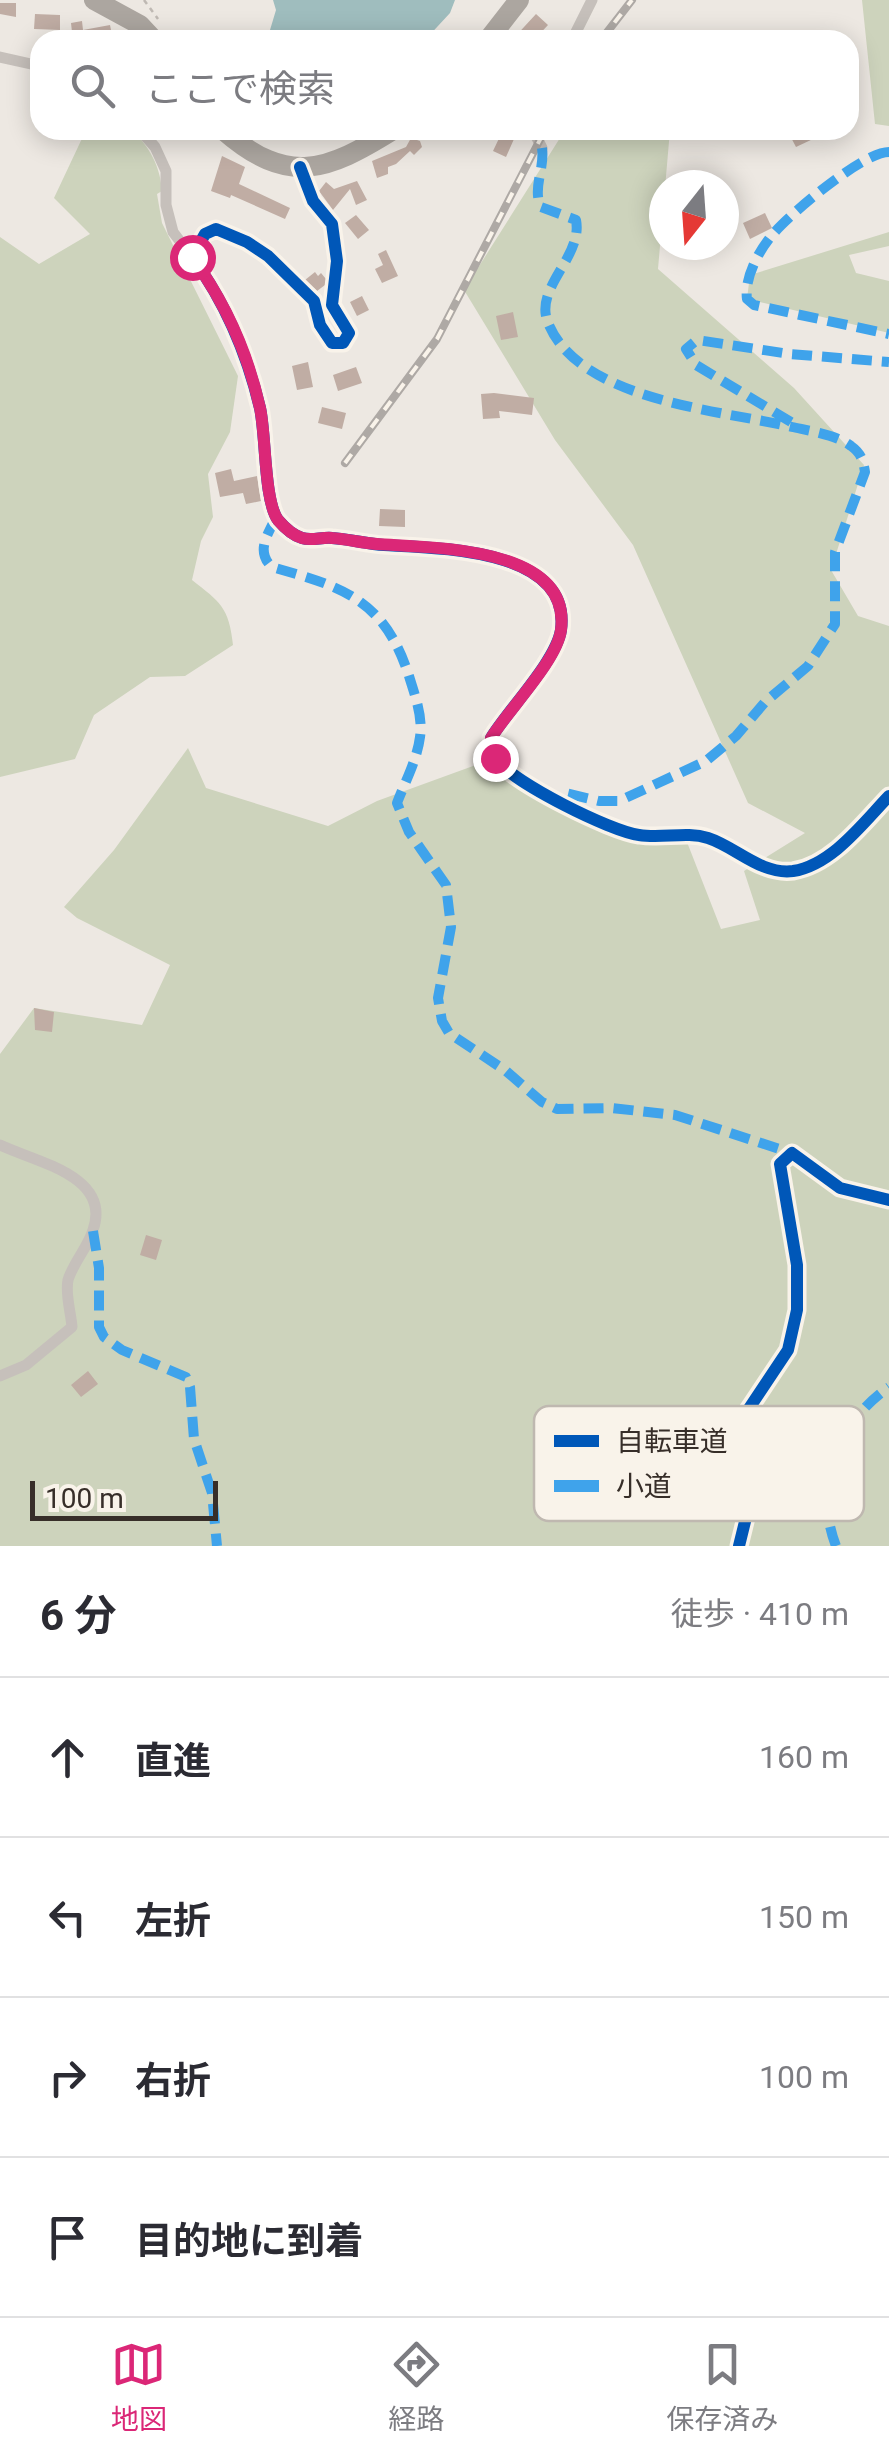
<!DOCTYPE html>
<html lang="ja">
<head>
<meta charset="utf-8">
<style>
	:root { --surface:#fff; --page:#f7f7f7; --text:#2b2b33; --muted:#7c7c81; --line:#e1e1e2; --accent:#db2777 }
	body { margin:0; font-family:Roboto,"Noto Sans JP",sans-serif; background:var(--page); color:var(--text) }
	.compass { position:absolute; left:649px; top:170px; width:90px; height:90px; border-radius:50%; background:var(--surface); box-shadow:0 5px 25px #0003; rotate:197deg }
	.scale { position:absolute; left:30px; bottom:25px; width:188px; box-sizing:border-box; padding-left:10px; border:5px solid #372e29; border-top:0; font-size:28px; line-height:35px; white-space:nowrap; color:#372e29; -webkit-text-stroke:8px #f9f3ea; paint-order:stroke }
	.stop { position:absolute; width:30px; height:30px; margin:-22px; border:8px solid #db2777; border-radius:50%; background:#fff }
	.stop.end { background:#db2777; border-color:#fff; box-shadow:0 2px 10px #0008 }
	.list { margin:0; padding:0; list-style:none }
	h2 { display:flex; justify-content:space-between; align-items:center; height:130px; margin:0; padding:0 40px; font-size:42px }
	h2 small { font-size:32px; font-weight:400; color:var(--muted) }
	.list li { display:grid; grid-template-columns:65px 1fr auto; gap:30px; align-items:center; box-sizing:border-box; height:160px; padding:0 40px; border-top:2px solid var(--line) }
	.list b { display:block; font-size:38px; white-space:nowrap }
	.list em { font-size:32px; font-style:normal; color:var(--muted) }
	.icon { flex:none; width:55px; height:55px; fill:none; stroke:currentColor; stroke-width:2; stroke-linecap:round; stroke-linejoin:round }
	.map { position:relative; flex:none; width:889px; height:1546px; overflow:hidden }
	.search { position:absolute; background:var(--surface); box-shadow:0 5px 25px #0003; left:30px; right:30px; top:30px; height:110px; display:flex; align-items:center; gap:25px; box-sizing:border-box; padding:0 35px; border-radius:30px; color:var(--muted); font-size:38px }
	.sheet { height:770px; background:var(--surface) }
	nav { display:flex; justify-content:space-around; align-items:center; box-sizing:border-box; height:140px; border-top:2px solid var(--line); background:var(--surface); font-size:28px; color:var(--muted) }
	nav a { display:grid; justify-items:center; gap:5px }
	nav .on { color:var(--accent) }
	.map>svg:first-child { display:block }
</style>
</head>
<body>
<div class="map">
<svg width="889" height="1546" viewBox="0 0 889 1546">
	<rect width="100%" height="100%" fill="#ede8e2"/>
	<path fill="#cdd3bc" d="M862 0H889V126L875 124Z
		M86 130H133C150 149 160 165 162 191L157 194 162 223 238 376 230 432 208 474 213 517 201 541 192 580C220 602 229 607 233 645L185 676 150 677 94 715 75 759 0 777V237L39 264 90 234 54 198Z
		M565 130H670L658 269 794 388 864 465 831 570 858 616 889 626V1546H0V1054L34 1008 142 1025 170 965 77 918 64 907 114 850 188 748 206 788 328 826 377 801 495 758 535 792 639 835 685 837 721 929 760 920 744 871 805 833 748 803 633 545 555 440 464 290Z
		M889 232V246L849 255 856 273 889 281V333L747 299 750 275Z"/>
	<path fill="#9fbdbe" d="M273 0H455L450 13 425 40H267L276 10Z"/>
	<path fill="#c0ada4" d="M0 3H16V17L0 14Z
		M35 14 60 15V30L34 29Z
		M536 14 548 25 534 40H512Z
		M82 21 83 30 110 25 113 40H58V35L72 32 71 23Z
		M503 130H518L506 157 493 151Z
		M787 130H832L796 147Z
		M411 138 420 141 422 147 414 155 410 151 396 164 388 167V174L377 178 372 161 406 147Z
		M222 156 245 167 239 184 290 208 285 219 231 195 230 198 211 191Z
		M357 181 367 200 356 205 350 189 333 210 319 191 326 182 334 189Z
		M765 213 772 228 750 239 743 223Z
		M356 215 369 230 358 239 345 223Z
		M386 250 398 276 382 283 375 269 383 265 378 254Z
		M315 272 318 276 321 273 326 279 325 285 317 291 305 280Z
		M362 296 369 310 357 316 350 302Z
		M513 312 518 337 501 340 496 316Z
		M308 362 313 387 297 390 292 366Z
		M356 367 362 383 338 391 333 375Z
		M494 393 534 398 532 415 499 411 500 418 483 419 481 394Z
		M322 407 346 413 342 429 318 423Z
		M231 469 234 481 257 476 261 501 246 504 243 493 220 497 215 473Z
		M380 509 405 510V527L379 526Z
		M34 1008 54 1012 52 1032 35 1030Z
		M146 1235 162 1240 156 1260 140 1255Z
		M88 1371 98 1384 81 1397 71 1385Z"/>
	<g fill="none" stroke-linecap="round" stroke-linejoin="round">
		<path stroke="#bfb9b3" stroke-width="2.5" stroke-dasharray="5 5" stroke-linecap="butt" d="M144 0 158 19"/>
		<path stroke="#c6c0bb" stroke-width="11" d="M572 40 592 0
			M0 57 40 66
			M140 130 155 147 166 171V205L173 232 192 257
			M533 130 542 148
			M300 167 313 201 332 224 337 261 332 305 349 333 343 343H332L320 325 314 301 268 256 247 242 216 229 205 234 192 257C225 302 247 354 260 408 266 435 264 501 278 520 284 527 292 535 302 538 311 541 322 537 332 538 349 539 367 544 384 545 436 548 572 548 561 630 556 661 508 710 491 738 493 745 493 755 497 760 514 783 610 831 639 835 662 839 686 831 708 838 736 847 761 875 793 871 832 865 863 823 889 796
			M0 1145C36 1162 112 1176 93 1230 88 1247 73 1263 68 1280 65 1294 71 1313 72 1327L26 1365 0 1376
			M739 1546 753 1489 747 1464 736 1445V1428L788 1350 797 1310V1265L780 1164 792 1153 840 1188 889 1200"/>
		<path stroke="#aca6a0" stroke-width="20" d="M94 0 140 25 154 40
			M488 40 519 0
			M223 130C288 187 327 171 393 130"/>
		<g stroke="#aea9a5" stroke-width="8">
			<path id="rail" d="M601 40 632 0
				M345 463 437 339 545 130"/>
		</g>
		<use href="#rail" stroke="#f9f3ea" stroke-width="4" stroke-dasharray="11" stroke-linecap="butt"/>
		<path stroke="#3fa3eb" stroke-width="10" stroke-dasharray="20 10" stroke-linecap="butt" d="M542 148C545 169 532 188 541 207L576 220C583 256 536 286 547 320 576 401 721 410 792 427 810 431 837 435 851 446 861 453 863 460 865 472L835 552V624L808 666 765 702 736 736 706 761 619 801H599L561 792
			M889 152C863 152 791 213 773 234 759 250 744 278 747 299L754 305 889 334
			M791 422 696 365 686 349 697 340 790 354 889 362
			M276 517C268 535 255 551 272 567 343 587 384 599 409 676 415 696 423 716 420 737 417 760 405 782 397 803L409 832 446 885 451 927 438 998 442 1021 449 1033 506 1071 542 1102 557 1109 612 1108 675 1115 792 1153
			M93 1231 99 1268V1327L104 1337 122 1350 186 1377 190 1387 194 1439 212 1493 217 1546
			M836 1546C813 1487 837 1423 889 1387"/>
		<g stroke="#f9f3ea" stroke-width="19">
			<path id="cycleway" d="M300 167 313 201 332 224 337 261 332 305 349 333 343 343H332L320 325 314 301 268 256 247 242 216 229 205 234 192 257C225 302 247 354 260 408 266 435 264 501 278 520 284 527 292 535 302 538 311 541 322 537 332 538 349 539 367 544 384 545 436 548 572 548 561 630 556 661 508 710 491 738 493 745 493 755 497 760 514 783 610 831 639 835 662 839 686 831 708 838 736 847 761 875 793 871 832 865 863 823 889 796
				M739 1546 753 1489 747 1464 736 1445V1428L788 1350 797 1310V1265L780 1164 792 1153 840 1188 889 1200"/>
		</g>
		<use href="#cycleway" stroke="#0057b8" stroke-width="12"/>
	</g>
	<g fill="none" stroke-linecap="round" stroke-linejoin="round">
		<path stroke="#db2777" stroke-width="12" d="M192 257C225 302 248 354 260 408 266 434 264 501 278 520 284 527 292 535 302 538 311 541 322 537 332 538 347 539 362 543 377 544 429 548 572 545 561 630 557 661 508 710 491 738L495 758"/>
	</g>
	<rect x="534" y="1406" width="330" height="115" rx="15" fill="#f9f3ea" stroke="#bfb8b0" stroke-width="2.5"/>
	<rect x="554" y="1435" width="45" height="12" fill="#0057b8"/>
	<rect x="554" y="1480" width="45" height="12" fill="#3fa3eb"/>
	<g font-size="28" fill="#372e29">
		<text x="616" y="1451">自転車道</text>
		<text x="616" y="1496">小道</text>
	</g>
</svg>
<svg class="compass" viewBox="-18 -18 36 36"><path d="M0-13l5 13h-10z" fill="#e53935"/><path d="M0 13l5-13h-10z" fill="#7c7c81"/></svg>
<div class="scale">100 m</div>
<div class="stop" style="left:192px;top:257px"></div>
<div class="stop end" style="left:495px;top:758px"></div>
<div class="search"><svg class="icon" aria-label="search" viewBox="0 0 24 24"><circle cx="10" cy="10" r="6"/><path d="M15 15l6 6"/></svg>ここで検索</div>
</div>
<section class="sheet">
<h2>6 分<small>徒歩 · 410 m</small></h2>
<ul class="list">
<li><svg class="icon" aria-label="ahead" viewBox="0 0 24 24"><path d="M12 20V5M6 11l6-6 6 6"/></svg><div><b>直進</b></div><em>160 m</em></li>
<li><svg class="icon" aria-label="left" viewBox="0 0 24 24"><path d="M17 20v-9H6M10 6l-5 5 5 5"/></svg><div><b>左折</b></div><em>150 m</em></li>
<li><svg class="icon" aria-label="right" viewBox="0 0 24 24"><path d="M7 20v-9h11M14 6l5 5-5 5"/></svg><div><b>右折</b></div><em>100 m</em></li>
<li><svg class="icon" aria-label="arrive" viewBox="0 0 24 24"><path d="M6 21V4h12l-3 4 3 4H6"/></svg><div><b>目的地に到着</b></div></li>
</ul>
</section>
<nav>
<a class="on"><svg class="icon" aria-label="map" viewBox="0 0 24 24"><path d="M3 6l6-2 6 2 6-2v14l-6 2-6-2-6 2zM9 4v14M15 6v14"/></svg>地図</a>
<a><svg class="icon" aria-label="directions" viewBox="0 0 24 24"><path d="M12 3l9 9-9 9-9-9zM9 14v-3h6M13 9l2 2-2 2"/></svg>経路</a>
<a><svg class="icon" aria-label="saved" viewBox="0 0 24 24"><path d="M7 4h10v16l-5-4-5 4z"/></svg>保存済み</a>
</nav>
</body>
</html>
